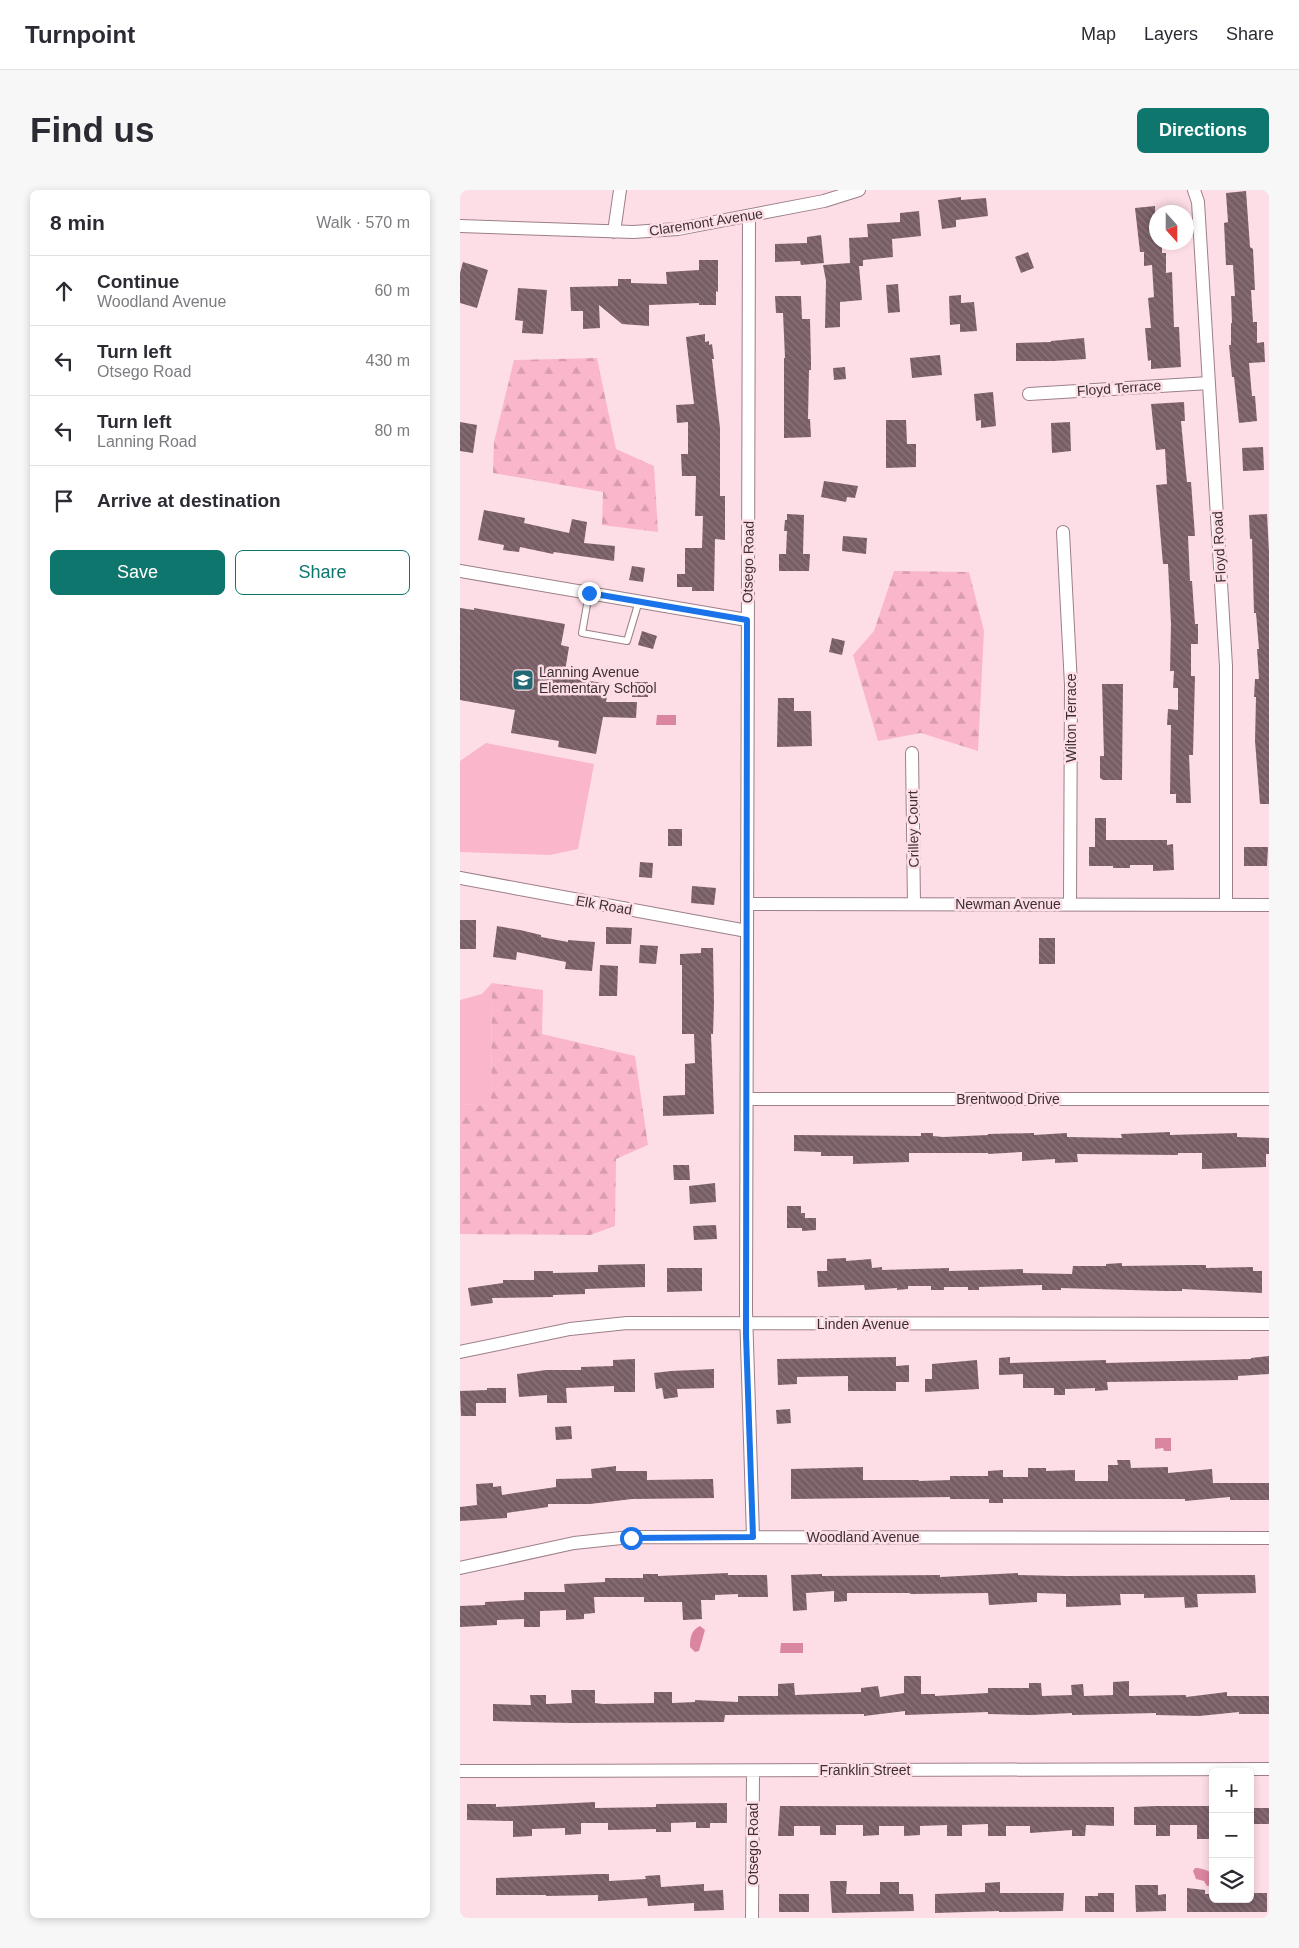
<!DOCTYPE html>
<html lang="en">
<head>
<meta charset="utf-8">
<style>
	:root { --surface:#fff; --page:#f7f7f7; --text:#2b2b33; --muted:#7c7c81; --line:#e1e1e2; --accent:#0f766e }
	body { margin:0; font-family:Arial,sans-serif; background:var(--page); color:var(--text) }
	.controls { position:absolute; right:15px; bottom:15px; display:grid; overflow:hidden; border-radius:8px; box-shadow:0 2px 8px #0003 }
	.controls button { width:45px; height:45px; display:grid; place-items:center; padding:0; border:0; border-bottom:1px solid var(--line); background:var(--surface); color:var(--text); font:25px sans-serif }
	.compass { position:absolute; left:689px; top:15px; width:45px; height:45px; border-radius:50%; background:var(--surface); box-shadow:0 2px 8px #0003; rotate:159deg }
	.stop { position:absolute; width:15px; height:15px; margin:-11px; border:4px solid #1a73e8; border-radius:50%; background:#fff }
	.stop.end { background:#1a73e8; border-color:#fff; box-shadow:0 1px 5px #0008 }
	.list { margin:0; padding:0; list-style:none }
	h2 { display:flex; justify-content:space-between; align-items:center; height:65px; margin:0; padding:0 20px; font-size:21px }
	h2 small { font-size:16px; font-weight:400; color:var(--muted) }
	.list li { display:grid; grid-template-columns:32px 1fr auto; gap:15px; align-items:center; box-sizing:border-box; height:70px; padding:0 20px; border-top:1px solid var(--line) }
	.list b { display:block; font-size:19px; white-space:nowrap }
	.list p { margin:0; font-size:16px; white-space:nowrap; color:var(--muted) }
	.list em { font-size:16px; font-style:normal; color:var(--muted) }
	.actions { display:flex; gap:10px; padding:15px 20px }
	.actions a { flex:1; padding:11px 0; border:1px solid var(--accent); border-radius:8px; text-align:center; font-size:18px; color:var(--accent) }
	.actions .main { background:var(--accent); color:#fff }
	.icon { flex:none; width:28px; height:28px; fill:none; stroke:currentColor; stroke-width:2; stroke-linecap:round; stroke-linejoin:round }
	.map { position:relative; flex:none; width:809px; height:1728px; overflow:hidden; border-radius:8px }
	header { display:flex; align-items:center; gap:30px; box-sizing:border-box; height:70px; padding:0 25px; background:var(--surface); border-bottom:1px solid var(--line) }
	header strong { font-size:24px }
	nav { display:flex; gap:28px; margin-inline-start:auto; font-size:18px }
	.intro { display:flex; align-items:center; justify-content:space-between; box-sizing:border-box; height:120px; padding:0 30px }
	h1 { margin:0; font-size:35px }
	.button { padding:12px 22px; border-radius:8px; background:var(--accent); color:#fff; font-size:18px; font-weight:700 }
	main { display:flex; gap:30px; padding:0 30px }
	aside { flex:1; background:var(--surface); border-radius:8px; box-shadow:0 2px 8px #0003 }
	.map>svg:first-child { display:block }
</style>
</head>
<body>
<header>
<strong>Turnpoint</strong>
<nav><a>Map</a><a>Layers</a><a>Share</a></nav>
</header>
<div class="intro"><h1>Find us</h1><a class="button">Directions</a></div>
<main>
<aside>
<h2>8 min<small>Walk · 570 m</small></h2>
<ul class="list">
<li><svg class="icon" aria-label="ahead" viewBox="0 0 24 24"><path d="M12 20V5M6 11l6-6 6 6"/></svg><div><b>Continue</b><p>Woodland Avenue</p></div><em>60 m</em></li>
<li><svg class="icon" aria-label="left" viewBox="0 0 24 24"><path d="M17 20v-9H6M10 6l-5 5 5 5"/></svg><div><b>Turn left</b><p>Otsego Road</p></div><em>430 m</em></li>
<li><svg class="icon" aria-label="left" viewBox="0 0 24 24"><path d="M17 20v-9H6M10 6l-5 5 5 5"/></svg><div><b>Turn left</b><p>Lanning Road</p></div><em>80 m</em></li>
<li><svg class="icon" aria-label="arrive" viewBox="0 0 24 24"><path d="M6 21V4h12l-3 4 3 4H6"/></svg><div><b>Arrive at destination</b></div></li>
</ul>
<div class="actions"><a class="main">Save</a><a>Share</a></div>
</aside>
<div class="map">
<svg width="809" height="1728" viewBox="0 0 809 1728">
	<defs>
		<pattern id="forest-firs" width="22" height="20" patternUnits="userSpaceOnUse" patternTransform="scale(1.25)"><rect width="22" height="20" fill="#fab6ca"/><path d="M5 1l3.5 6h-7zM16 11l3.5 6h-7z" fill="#d79dae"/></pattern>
		<pattern id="building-back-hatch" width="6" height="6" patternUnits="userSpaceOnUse" patternTransform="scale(1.25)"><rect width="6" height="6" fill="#785d65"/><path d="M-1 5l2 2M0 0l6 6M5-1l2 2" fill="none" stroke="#8b767c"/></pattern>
	</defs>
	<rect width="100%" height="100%" fill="#fedee6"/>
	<path fill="#fab6ca" d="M26 553 134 574 118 659 90 665 0 662V571Z
		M32 793 31 916 0 914V810L22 804Z"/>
	<path fill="url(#forest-firs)" d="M137 168 156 259 194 276 198 342 142 335 143 302 33 283 34 252 54 170Z
		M434 381 509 382 524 441 518 561 461 543 418 551 393 465 414 441Z
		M32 793 83 800 82 844 175 866 188 955 156 969 155 1036 130 1045 0 1044V914L31 916Z"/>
	<path fill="#db86a1" d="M197 525H216V535H196Z
		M695 1248H711V1261H704L703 1258 695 1259Z
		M240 1436 245 1440 239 1461 235 1462 230 1457C230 1448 231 1440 240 1436Z
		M321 1453H343V1463H320Z
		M735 1678C742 1678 748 1680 753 1685V1695L747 1696 744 1691 736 1689 733 1681Z"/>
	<path fill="url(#building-back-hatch)" d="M786 1 790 57 793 59 795 100H791L793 132H797V153L804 152 805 172 789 173 792 206H795L797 231 779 233 774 187H772L769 155H771V133H772L771 106H775L773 75H766L764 33 768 32 766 3Z
		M501 7V10L526 8 528 26 496 30V37L482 39 478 10Z
		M695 16 696 52H702V63H706V83L712 82 714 137H719L721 177 691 179V170L688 171 685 138H691L688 108 694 107 692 75 684 76V62H680L675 18Z
		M459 21 461 46 432 49 433 67 403 70V76H399L402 110 380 112V137L365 138 366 91 363 75 390 73 389 48 408 47 407 34 440 32V23Z
		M361 45 364 73 341 75 340 71 315 72V54L347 53V47Z
		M568 62 574 78 561 83 555 67Z
		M239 70H258V102L256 101V115H239V113L189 115V136L162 134 139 115 140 138 123 139V121H111L110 97 158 96V89H171V93L207 94 206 82 239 80Z
		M3 72 28 80 17 118 0 113V83Z
		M438 94 440 122 428 123 426 95Z
		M58 98 87 100 83 144 62 143 63 131 55 130Z
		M501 105V113L514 112 517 141 500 142V134L490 135 489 106Z
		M315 106H341L342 129H350L351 172V180H349L348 229H350L351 247 324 248V168H325L323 123H316Z
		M245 144V152L249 151V155L252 154 254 169H252L260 238V306H265V350L255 349 254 401H232V397H217V384H225V358H242L243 326H235L236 286H222L221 264H228V232L217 233 216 215 234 214 226 147Z
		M624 148 626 169 593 171H556V153L591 152V151Z
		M480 165 482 185 452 188 450 168Z
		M385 177 386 189 374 190 373 178Z
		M533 202 536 236 521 238V230L516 231 514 204Z
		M724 212 725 231H721L724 263 727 292H731L735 346H728L730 391H732L735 434H738V454H731V486H735L733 565H729L731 613H716V604H710L711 535H707L708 519 718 520V498H713L714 481H710L711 434 708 374H703L696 295 707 294 705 259 696 260 691 214Z
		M426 230H446L447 254H456V277L426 278Z
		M0 232 17 235 13 263 0 261Z
		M610 232 611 261 592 263 591 233Z
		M803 257 804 280 783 281 782 258Z
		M364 291 398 296 395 308 387 307 386 312 361 307Z
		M24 320 65 328 64 333 109 343 112 329 127 332 124 353 155 356 154 371 94 362 93 364 60 357 59 362 43 360 44 355 18 350Z
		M327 324 344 325 343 364H350L349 381H319V364H326L327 341H324L325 330H327Z
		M807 324 809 362V614H800L795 551 796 507H794L795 489H799L797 459H799L796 423H794L792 349H790L789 325Z
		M383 346 407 348 406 364 382 361Z
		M172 376 185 378 183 392 169 390Z
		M0 418 14 420V418L105 434 101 455 109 457 104 487 149 494 146 512H177L176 528 143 527 136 564 98 557 99 551 51 543 55 520 0 510Z
		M182 441 197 446 193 459 178 455Z
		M372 448 385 451 382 465 369 462Z
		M172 492H188V507H172Z
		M642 494H663L662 590H643L640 588V566H644Z
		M318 508H334V521H351L352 556 317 557Z
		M635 628H646V650H707V655L713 654 714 680 693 681V675H670V678H653V676H629V657H635Z
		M208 639H222V656H208Z
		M784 657H808L807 676H784Z
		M180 672 193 673 192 688 179 687Z
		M232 696 256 698 254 715 231 713Z
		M0 730H16V759H0Z
		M37 736 60 740 81 745V747L108 752V750L135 752 132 781 105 779 106 772 57 762 56 770 33 767Z
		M146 737 172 738 171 754H146Z
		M579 748H595V774H579Z
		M180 755 198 756 196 774 179 773Z
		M241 758H253L254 813 253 844H251L254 924 203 926V906L225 905V874L235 873 234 844H222V775H220V764L241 763Z
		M140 775 158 776 157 806H139Z
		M710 942V945L777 943V947L809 948V964H806V977L742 979V963H718V965L617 964 618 972 595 973V969L562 971V962L528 964V963H449V972L393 974V966H361V962L334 961V945L461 946V943H473V946L483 947 528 945V944L574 943V945L607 943V947L662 948 661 944Z
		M213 975H229L230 990H214Z
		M255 993 256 1012 230 1014 229 996Z
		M327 1016H341V1023H345V1028H356V1040L342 1041V1038H327Z
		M256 1035 257 1049 234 1050 233 1036Z
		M386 1068V1071L411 1069 412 1078 422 1077V1080L489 1078V1081L563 1079V1083L612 1084 613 1076H646V1074L662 1073V1076L729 1075H746V1078L793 1077V1081H802V1103L722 1099V1101H705L601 1098V1100H582V1095L519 1097V1100H508V1097H484V1100H471V1096H448V1099L437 1100V1098L405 1100 404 1095 358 1097 357 1081H367V1069Z
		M185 1074V1097L125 1099V1104L93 1105V1107L32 1108 33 1113 11 1116 8 1098 43 1093V1090H74V1081H93V1083L138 1082V1075Z
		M207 1078H242V1101L207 1102Z
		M809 1166V1184L778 1186V1190L647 1192 648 1200 635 1201V1198L605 1199V1205H594V1198H563V1184L539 1185V1168L550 1167V1173L646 1170V1173L791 1169V1168Z
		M436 1167V1176L449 1175V1192H436V1201H388V1186L337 1187V1194L318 1195 317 1169Z
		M175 1169V1202H154V1196L106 1198 107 1213H87V1205L59 1207 57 1184 86 1180H121V1177L153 1176V1170Z
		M517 1170 519 1199 465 1202V1189H472V1174Z
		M254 1179V1198L217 1199 218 1207 204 1209 202 1198 196 1199 194 1183 211 1181Z
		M27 1198H46V1213H16V1226H1L0 1201 27 1200Z
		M330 1219 331 1233 317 1234 316 1220Z
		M111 1236 112 1249 96 1250 95 1237Z
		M657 1270H670L671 1278 708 1277V1283L752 1279 753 1293H809V1310H770V1307L725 1311V1309H543V1313H529V1309H490V1307L331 1309V1279L403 1277V1290H459V1291L490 1290V1286H528V1281L543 1280V1287H568V1278H586V1281L615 1280V1291H648V1275H658Z
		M156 1276V1281H187V1290L253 1289 254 1308 172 1309 130 1314H88V1317L47 1323V1328L0 1331V1317L17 1315 16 1294 33 1293V1297L41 1296 42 1305 96 1297V1289L132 1288 131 1279Z
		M268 1383V1385H307L308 1407H278V1404L255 1405V1410H241L242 1429 223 1430 222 1412H184V1407H134L135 1423 124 1424V1429L106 1430V1420L80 1421V1437H64V1429L37 1430V1435L0 1437V1416L25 1415V1412L64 1410V1402H105L104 1394 145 1392V1388H183V1384H198V1386Z
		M558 1383V1385L606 1386 795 1385 796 1403 737 1404 738 1417 725 1418 724 1407 684 1408V1404H660L661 1415 606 1417V1404L577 1403V1412L529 1415 528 1403 450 1404V1403H387V1411L374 1412V1401L346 1403 347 1420 333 1421 331 1385 362 1384V1386L480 1385V1387Z
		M444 1486H461V1504H475V1506L528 1503V1498H569V1493H581L582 1506 612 1505 611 1495 623 1494 624 1506 653 1505V1492L669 1491V1506L726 1505V1507L767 1502V1506H809V1524H779V1522L739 1526 696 1525V1523L612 1525V1523L571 1525 528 1524V1522L445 1525V1521L404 1526V1524L265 1525 264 1532 112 1533 33 1531V1514L71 1515 70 1505H86V1514L112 1513 111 1500H135V1513L143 1514 194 1513V1502H212V1513L235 1512V1510L278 1512V1506H318V1494L334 1493 335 1505 401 1502V1498L418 1496 420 1507 444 1503Z
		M135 1612V1618L196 1617V1614L267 1613V1633H250V1638H236V1632L211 1633V1642H196V1639L148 1640V1633H121V1644L105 1645V1638L72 1639V1646L53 1647V1631L7 1630V1614H36V1617Z
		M320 1616 654 1617V1636L626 1635 625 1646H612V1640L570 1643V1636H546V1646H528V1634L502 1635V1646H487V1635L460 1636V1645L444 1646V1636H419V1645L403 1646V1635H376V1645H360V1636H334V1646H318Z
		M696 1616H753L752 1649H737V1635H710V1646H696V1635H674V1617Z
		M790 1618H809V1634H790Z
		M137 1684H149V1691L186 1689 185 1686 200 1685 201 1697 244 1694V1701L263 1700 264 1720 234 1721V1713L188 1716 187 1708 138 1711V1705L86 1706V1705H36V1688Z
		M370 1691H387L386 1704H420V1692H439V1704H453L454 1721 372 1723Z
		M540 1692V1703H604L603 1721 539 1722V1721L475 1723V1704L525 1702V1693Z
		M675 1695H698V1705L706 1704V1721L676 1722Z
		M727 1698 745 1700V1704H753V1709H790V1703H807V1722H727Z
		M638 1703H654V1722H625V1706H638Z
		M319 1704H349V1722H319Z"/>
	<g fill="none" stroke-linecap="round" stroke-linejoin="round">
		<g stroke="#9c7f87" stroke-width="8">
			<path id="lane" d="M129 403 122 443 167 451 179 411"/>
		</g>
		<g stroke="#9c7f87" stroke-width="14">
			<path id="street" d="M734 0 738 12 766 476V715
				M289 26 286 1121 293 1347
				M0 36 173 42 218 39 364 11 399 0
				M154 42 160 0
				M569 204 749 193
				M603 342 611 495 610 714
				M0 381 287 430
				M452 563 454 714
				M0 688 287 741
				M288 714 809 715
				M287 909H809
				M0 1162 110 1139 167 1133 809 1134
				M0 1378 114 1353 171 1347 809 1348
				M0 1581 809 1579
				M292 1728 293 1581"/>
		</g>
		<use href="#lane" stroke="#fff" stroke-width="6"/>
		<use href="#street" stroke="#fff" stroke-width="12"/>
	</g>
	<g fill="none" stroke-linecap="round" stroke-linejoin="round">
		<path stroke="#1a73e8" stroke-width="6" d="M129 403 287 430 286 1145 293 1347 171 1348"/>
	</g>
	<defs>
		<g id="school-square" transform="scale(1.125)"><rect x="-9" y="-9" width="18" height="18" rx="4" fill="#216a75" stroke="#fedee6"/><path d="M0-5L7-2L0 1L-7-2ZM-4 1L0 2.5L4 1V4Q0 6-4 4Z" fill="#fff"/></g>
	</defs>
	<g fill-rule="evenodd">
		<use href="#school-square" x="63" y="490"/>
	</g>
	<g text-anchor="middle" stroke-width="5" stroke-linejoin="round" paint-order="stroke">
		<g font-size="14" fill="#3c3034" stroke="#fedee6">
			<text transform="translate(246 32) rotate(-9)" y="5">Claremont Avenue</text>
			<text transform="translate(659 198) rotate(-4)" y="5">Floyd Terrace</text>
			<text transform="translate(759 357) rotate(-93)" y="5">Floyd Road</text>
			<text transform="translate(288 372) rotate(-89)" y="5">Otsego Road</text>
			<text transform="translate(611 528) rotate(-90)" y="5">Wilton Terrace</text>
			<text transform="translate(453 639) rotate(-91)" y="5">Crilley Court</text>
			<text x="548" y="719">Newman Avenue</text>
			<text transform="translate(144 715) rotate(10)" y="5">Elk Road</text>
			<text x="548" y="914">Brentwood Drive</text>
			<text x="403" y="1139">Linden Avenue</text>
			<text x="403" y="1352">Woodland Avenue</text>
			<text x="405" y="1585">Franklin Street</text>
			<text transform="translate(293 1654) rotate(-90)" y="5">Otsego Road</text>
		</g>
		<g font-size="14" fill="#3c3034" stroke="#fedee6" text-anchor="start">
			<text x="79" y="487">Lanning Avenue<tspan x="79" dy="16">Elementary School</tspan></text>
		</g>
	</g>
</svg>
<div class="controls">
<button>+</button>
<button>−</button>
<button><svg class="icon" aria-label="layers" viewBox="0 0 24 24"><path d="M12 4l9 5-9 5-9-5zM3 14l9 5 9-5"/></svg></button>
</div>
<svg class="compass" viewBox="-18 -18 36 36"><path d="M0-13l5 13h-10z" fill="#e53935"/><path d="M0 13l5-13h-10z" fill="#7c7c81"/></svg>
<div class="stop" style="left:171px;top:1348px"></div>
<div class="stop end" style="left:129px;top:403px"></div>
</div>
</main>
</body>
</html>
